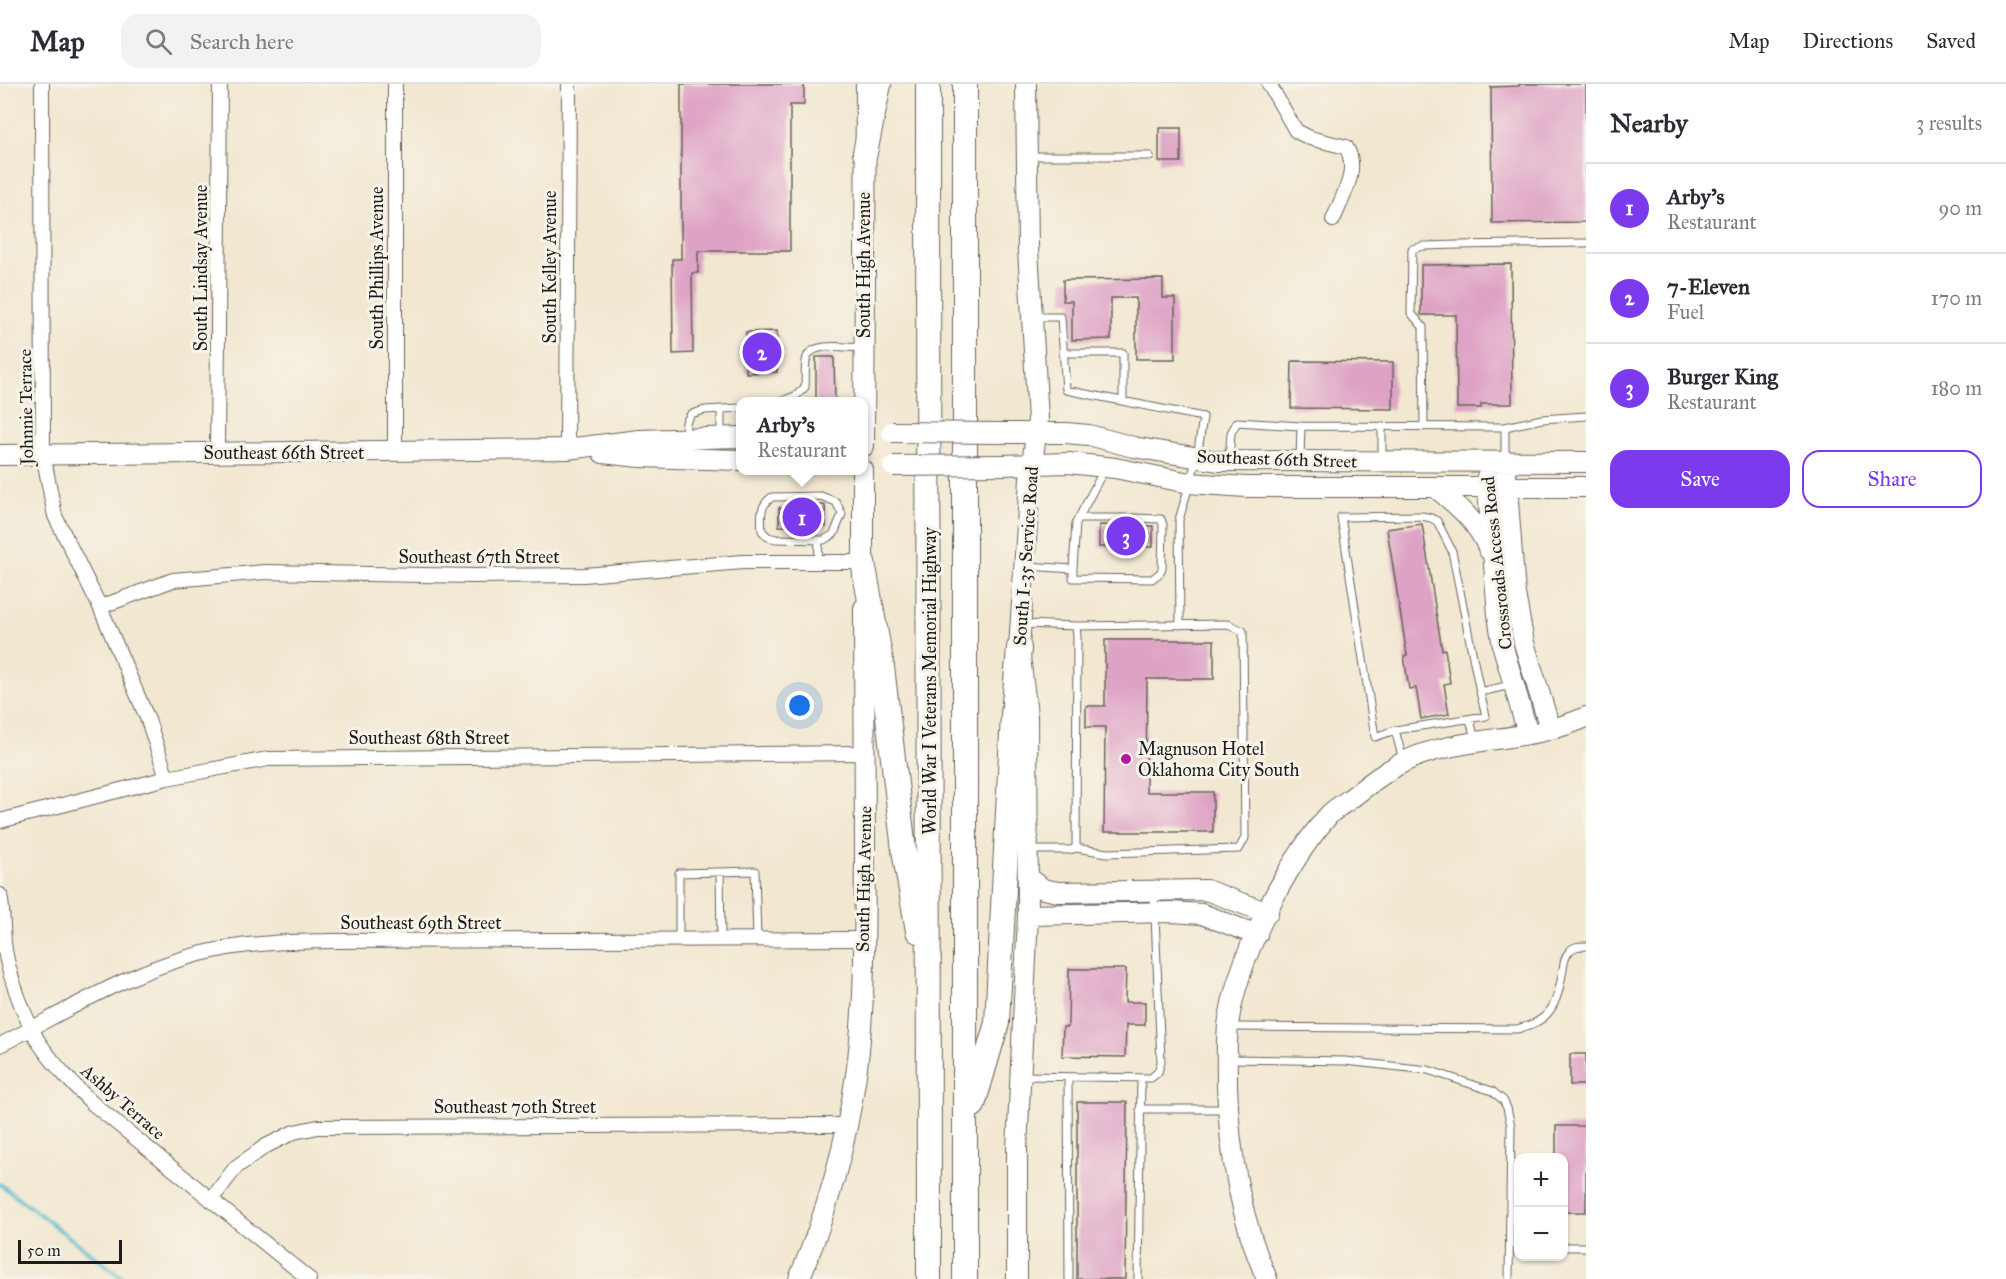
<!DOCTYPE html>
<html lang="en">
<head>
<meta charset="utf-8">
<style>
	:root { --surface:#fff; --page:#f2f2f3; --text:#2b2b33; --muted:#7c7c81; --line:#e1e1e2; --accent:#7c3aed }
	body { margin:0; font-family:"IM FELL Great Primer",serif; background:var(--page); color:var(--text) }
	.controls { position:absolute; right:18px; bottom:18px; display:grid; overflow:hidden; border-radius:12px; box-shadow:0 2px 4px #0004 }
	.controls button { width:54px; height:54px; display:grid; place-items:center; padding:0; border:0; border-bottom:2px solid var(--line); background:var(--surface); color:var(--text); font:30px sans-serif }
	.scale { position:absolute; left:18px; bottom:15px; width:104px; box-sizing:border-box; padding-left:6px; border:3px solid #1c1c1c; border-top:0; font-size:16px; line-height:21px; white-space:nowrap; color:#1c1c1c; -webkit-text-stroke:4px #f7f3e8; paint-order:stroke }
	.you { position:absolute; left:800px; top:622px; width:21px; height:21px; margin:-15px; border:4px solid #fff; border-radius:50%; background:#1a73e8; box-shadow:0 0 0 9px #1a73e833 }
	.badge { display:grid; place-items:center; width:39px; height:39px; border-radius:50%; background:var(--accent); color:#fff; font-size:20px; font-weight:700 }
	.pin { position:absolute; translate:-50% -50%; border:3px solid #fff; box-shadow:0 2px 6px #0006 }
	.popup { position:absolute; left:736px; top:313px; width:132px; height:78px; box-sizing:border-box; display:grid; place-content:center; border-radius:12px; background:var(--surface); filter:drop-shadow(0 2px 4px #0005); font-size:20px; white-space:nowrap; color:var(--muted) }
	.popup b { font-size:22px; color:var(--text) }
	.popup::after { content:''; position:absolute; left:50%; top:100%; margin-left:-12px; border:12px solid transparent; border-top-color:var(--surface) }
	.list { margin:0; padding:0; list-style:none }
	h2 { display:flex; justify-content:space-between; align-items:center; height:78px; margin:0; padding:0 24px; font-size:26px }
	h2 small { font-size:20px; font-weight:400; color:var(--muted) }
	.list li { display:grid; grid-template-columns:39px 1fr auto; gap:18px; align-items:center; box-sizing:border-box; height:90px; padding:0 24px; border-top:2px solid var(--line) }
	.list b { display:block; font-size:22px; white-space:nowrap }
	.list p { margin:0; font-size:20px; white-space:nowrap; color:var(--muted) }
	.list em { font-size:20px; font-style:normal; color:var(--muted) }
	.actions { display:flex; gap:12px; padding:18px 24px }
	.actions a { flex:1; padding:14px 0; border:2px solid var(--accent); border-radius:18px; text-align:center; font-size:21px; color:var(--accent) }
	.actions .main { background:var(--accent); color:#fff }
	.icon { flex:none; width:33px; height:33px; fill:none; stroke:currentColor; stroke-width:2; stroke-linecap:round; stroke-linejoin:round }
	.map { position:relative; flex:none; width:1586px; height:1195px; overflow:hidden }
	header { display:flex; align-items:center; gap:36px; box-sizing:border-box; height:84px; padding:0 30px; background:var(--surface); border-bottom:2px solid var(--line) }
	header strong { font-size:28px }
	nav { display:flex; gap:33px; margin-inline-start:auto; font-size:21px }
	.search { width:420px; height:54px; background:var(--page); display:flex; align-items:center; gap:15px; box-sizing:border-box; padding:0 21px; border-radius:18px; color:var(--muted); font-size:22px }
	main { display:flex }
	aside { flex:1; background:var(--surface) }
	.map>svg:first-child { display:block }
</style>
</head>
<body>
<header>
<strong>Map</strong>
<div class="search"><svg class="icon" aria-label="search" viewBox="0 0 24 24"><circle cx="10" cy="10" r="6"/><path d="M15 15l6 6"/></svg>Search here</div>
<nav><a>Map</a><a>Directions</a><a>Saved</a></nav>
</header>
<main>
<div class="map">
<svg width="1586" height="1195" viewBox="0 0 1586 1195">
	<rect width="100%" height="100%" fill="#f7f3e8"/>
	<filter id="ink" filterUnits="userSpaceOnUse"><feTurbulence type="fractalNoise" baseFrequency=".0167" numOctaves="2"/><feDisplacementMap in="SourceGraphic" scale="12" xChannelSelector="R" yChannelSelector="G"/><feConvolveMatrix kernelMatrix="1 2 1 2 8 2 1 2 1" color-interpolation-filters="sRGB"/></filter>
	<filter id="wash" filterUnits="userSpaceOnUse"><feTurbulence type="fractalNoise" baseFrequency=".008" numOctaves="4" result="noise"/><feDisplacementMap in="SourceGraphic" scale="24" xChannelSelector="R" yChannelSelector="G"/><feGaussianBlur stdDeviation="1.35" result="paint"/><feColorMatrix in="noise" values="0 0 0 0 0 0 0 0 0 0 0 0 0 0 0 0 0 1.4 0 .05"/><feComposite in="paint" operator="in"/></filter>
	<g filter="url(#wash)">
		<rect width="100%" height="100%" fill="#f2e7d0"/>
		<g fill="none" stroke-linecap="round" stroke-linejoin="round">
			<path stroke="#4cb8c7" stroke-width="4" d="M0 1100 124 1195"/>
		</g>
		<g id="blocks">
			<path fill="#dea2c5" d="M681 0H804V21H790V167H698V189H692L693 269 673 270 672 175H681Z
				M1519 0H1586V138L1492 139 1491 3 1519 2Z
				M1159 44H1181V78H1159Z
				M1511 180 1512 320H1481V324H1457L1456 231H1421V181Z
				M1163 195V214H1175V275H1136V214H1111V255L1072 256V217H1063V196Z
				M777 247V288L746 289V248Z
				M816 273H834L835 318H816Z
				M1292 277 1393 278V325L1291 324Z
				M786 421H825L826 443 779 442V424H786Z
				M1422 440 1442 566 1445 565 1450 599 1444 600 1449 630 1421 635 1416 604 1409 605 1404 572 1407 571 1387 445Z
				M1099 441 1153 442V463H1099Z
				M1105 556H1214V595H1147L1146 708H1213V748H1104L1105 643H1086V622H1105Z
				M1069 885H1126L1125 918H1145V941H1126L1125 973 1062 972 1063 943H1068Z
				M1570 970H1586V1001H1570Z
				M1077 1018H1127L1125 1195H1077Z
				M1556 1042H1586V1128H1563V1074H1556Z"/>
		</g>
	</g>
	<g filter="url(#ink)">
		<use href="#blocks" fill-opacity="0" stroke="#67635b" stroke-width="1.5"/>
		<g fill="none" stroke-linecap="round" stroke-linejoin="round">
			<g stroke="#67635b" stroke-width="9">
				<path id="lane" d="M1029 72H1150
					M1034 233H1061L1066 306 1203 333 1197 374 1179 436 1180 541
					M1063 269H1123V316
					M780 318 797 311 805 303C806 293 804 282 807 273 814 257 847 264 862 264
					M721 325V351
					M1424 343 1423 243 1411 229 1412 165 1424 162 1458 161 1586 159
					M1505 343 1542 335 1586 332
					M685 353 686 338 691 330 705 326 740 324
					M1300 375 1301 342
					M1382 375V342
					M1229 376 1231 349 1237 338 1301 342 1505 343V375
					M821 412 836 418 842 430 834 450 824 456 776 455 768 453 762 447C761 433 759 422 772 413Z
					M1079 434H1127
					M818 478 819 456
					M1027 482 1073 485 1076 439 1105 384
					M1073 485V494L1152 495 1160 489 1162 485 1163 441 1161 435 1133 434
					M1023 540 1076 542 1077 552 1076 764 1070 766H1029
					M1076 542 1228 540 1243 547 1245 754 1239 765 1107 769 1076 764
					M1480 608 1486 632 1395 646 1375 653 1341 433 1422 432 1431 434 1437 437 1452 467 1480 608 1511 601
					M1470 635 1475 656
					M1395 646 1403 676
					M720 788 721 855
					M679 855V789L755 787 757 855
					M1231 943 1517 945C1527 942 1539 939 1547 930 1556 921 1560 903 1562 891 1564 883 1563 874 1569 868 1573 862 1579 862 1586 862
					M1229 975 1345 977 1428 986 1492 1007 1503 1016 1507 1024 1511 1042 1509 1195
					M1023 992 1151 994 1158 988 1161 978 1154 807
					M1068 993 1069 1195
					M1140 1025H1228
					M1564 1163H1586
					M1138 1195 1141 994"/>
			</g>
			<g stroke="#67635b" stroke-width="16">
				<path id="street" d="M42 0 43 370 55 432 100 523 148 636 167 694
					M395 0V368
					M1269 0 1296 47 1310 54 1346 63C1360 86 1342 113 1333 136
					M567 365 569 0
					M217 369 220 0
					M100 523 173 496 265 488 475 492 584 491 743 478H863
					M0 737 167 694 268 675 866 669
					M0 811C4 830 2 848 5 866 9 892 26 938 40 960 55 982 74 1001 92 1019L309 1195
					M0 961C72 924 142 879 223 865 258 858 294 858 329 857L864 855
					M211 1116 236 1083 266 1062 294 1048 318 1043 847 1041"/>
			</g>
			<g stroke="#67635b" stroke-width="22">
				<path id="secondary" d="M1000 349H1066L1089 351 1133 363 1218 377 1586 378
					M864 362 866 0
					M603 369 640 373 740 376
					M0 371 567 365 639 356 740 353
					M1001 381 1069 379 1115 384 1189 399 1246 403H1586
					M863 386V492
					M1506 391 1515 510 1524 559 1550 644
					M1487 393 1498 531 1503 563 1528 650
					M1435 403C1457 421 1478 438 1489 466
					M1028 793 1043 805 1058 808 1206 806 1268 829
					M1028 831 1172 828 1202 830 1257 851
					M799 1195C827 1129 846 1061 856 991 866 920 864 845 865 773 865 690 865 607 864 524
					M1017 1195V1065L1028 831 1027 631 1019 564 1030 395 1038 335 1028 165 1026 0
					M1267 1195C1240 1134 1229 1068 1227 1001 1227 982 1226 962 1228 942 1236 877 1285 781 1328 732 1334 725 1343 720 1350 715 1369 700 1388 685 1410 675 1464 652 1533 658 1586 633"/>
			</g>
			<g stroke="#67635b" stroke-width="26">
				<path id="highway" d="M928 0 929 1195
					M965 0V1195
					M865 69 879 0
					M863 478 882 583 904 766 918 847
					M973 1021 997 939 1013 631 1019 564"/>
			</g>
			<use href="#lane" stroke="#fff" stroke-width="7"/>
			<use href="#street" stroke="#fff" stroke-width="14"/>
			<use href="#secondary" stroke="#fff" stroke-width="20"/>
			<use href="#highway" stroke="#fff" stroke-width="24"/>
			<g stroke="#67635b" stroke-width="22" stroke-linecap="butt">
				<path id="secondary-bridge" d="M892 348 1000 349
					M893 382 1001 381"/>
			</g>
			<use href="#secondary-bridge" stroke="#fff" stroke-width="20"/>
		</g>
	</g>
	<circle fill="#b5179e" stroke="#f7f3e8" stroke-width="2" cx="1126" cy="675" r="6"/>
	<g text-anchor="middle" stroke-width="6" stroke-linejoin="round" paint-order="stroke">
		<g font-size="18" fill="#1c1c1c" stroke="#f7f3e8">
			<text transform="translate(864 181) rotate(-90)" y="6">South High Avenue</text>
			<text transform="translate(550 183) rotate(-90)" y="6">South Kelley Avenue</text>
			<text transform="translate(201 184) rotate(-90)" y="6">South Lindsay Avenue</text>
			<text transform="translate(377 184) rotate(-90)" y="6">South Phillips Avenue</text>
			<text transform="translate(26 323) rotate(-91)" y="6">Johnnie Terrace</text>
			<text x="284" y="375">Southeast 66th Street</text>
			<text transform="translate(1277 375) rotate(2)" y="6">Southeast 66th Street</text>
			<text transform="translate(1026 472) rotate(-86)" y="6">South I-35 Service Road</text>
			<text x="479" y="479">Southeast 67th Street</text>
			<text transform="translate(1497 479) rotate(-96)" y="6">Crossroads Access Road</text>
			<text transform="translate(930 597) rotate(-90)" y="6">World War I Veterans Memorial Highway</text>
			<text x="429" y="660">Southeast 68th Street</text>
			<text transform="translate(864 795) rotate(-89)" y="6">South High Avenue</text>
			<text x="421" y="845">Southeast 69th Street</text>
			<text transform="translate(123 1018) rotate(41)" y="6">Ashby Terrace</text>
			<text x="515" y="1029">Southeast 70th Street</text>
		</g>
		<g font-size="18" fill="#1c1c1c" stroke="#f7f3e8" text-anchor="start">
			<text x="1138" y="671">Magnuson Hotel<tspan x="1138" dy="21">Oklahoma City South</tspan></text>
		</g>
	</g>
</svg>
<div class="controls">
<button>+</button>
<button>−</button>
</div>
<div class="scale">50 m</div>
<div class="you"></div>
<div class="pin badge" style="left:802px;top:433px">1</div>
<div class="popup"><b>Arby's</b>Restaurant</div>
<div class="pin badge" style="left:762px;top:268px">2</div>
<div class="pin badge" style="left:1126px;top:452px">3</div>
</div>
<aside>
<h2>Nearby<small>3 results</small></h2>
<ul class="list">
<li><span class="badge">1</span><div><b>Arby's</b><p>Restaurant</p></div><em>90 m</em></li>
<li><span class="badge">2</span><div><b>7-Eleven</b><p>Fuel</p></div><em>170 m</em></li>
<li><span class="badge">3</span><div><b>Burger King</b><p>Restaurant</p></div><em>180 m</em></li>
</ul>
<div class="actions"><a class="main">Save</a><a>Share</a></div>
</aside>
</main>
</body>
</html>
